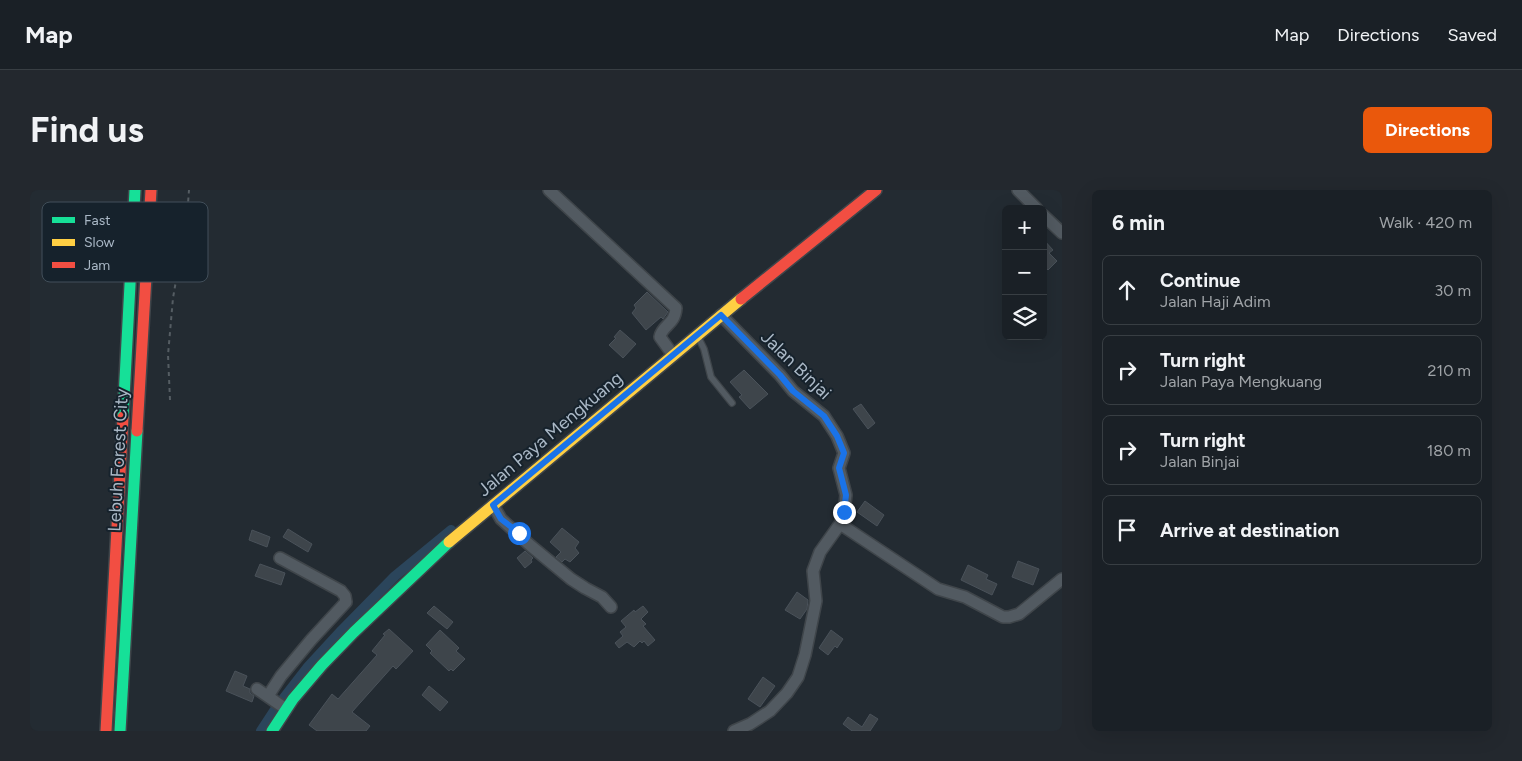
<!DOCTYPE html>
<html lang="en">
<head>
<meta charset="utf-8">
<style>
	:root { --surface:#1a2026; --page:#23282e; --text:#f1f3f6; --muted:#9fa3a7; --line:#383e43; --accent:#ea580c }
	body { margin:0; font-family:Figtree,sans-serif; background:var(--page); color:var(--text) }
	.controls { position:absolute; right:15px; top:15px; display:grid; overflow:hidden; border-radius:8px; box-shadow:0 5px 20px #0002 }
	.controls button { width:45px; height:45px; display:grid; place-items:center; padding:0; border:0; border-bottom:1px solid var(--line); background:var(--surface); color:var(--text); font:25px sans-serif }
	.stop { position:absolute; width:15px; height:15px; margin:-11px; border:4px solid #1a73e8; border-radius:50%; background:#fff }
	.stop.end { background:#1a73e8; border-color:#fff; box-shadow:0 1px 5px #0008 }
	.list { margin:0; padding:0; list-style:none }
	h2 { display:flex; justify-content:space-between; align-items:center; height:65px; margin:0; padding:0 20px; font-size:21px }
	h2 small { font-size:16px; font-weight:400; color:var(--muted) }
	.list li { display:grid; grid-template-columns:32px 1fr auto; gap:15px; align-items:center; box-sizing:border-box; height:70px; margin:0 10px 10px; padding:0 10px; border:1px solid var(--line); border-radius:8px }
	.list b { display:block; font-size:19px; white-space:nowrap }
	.list p { margin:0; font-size:16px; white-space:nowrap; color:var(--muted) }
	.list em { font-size:16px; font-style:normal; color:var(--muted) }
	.icon { flex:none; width:28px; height:28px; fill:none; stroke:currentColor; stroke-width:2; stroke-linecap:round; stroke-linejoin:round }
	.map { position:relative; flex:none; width:1032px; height:541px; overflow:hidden; border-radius:8px }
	header { display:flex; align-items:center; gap:30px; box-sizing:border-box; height:70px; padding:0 25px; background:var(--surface); border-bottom:1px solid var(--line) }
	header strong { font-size:24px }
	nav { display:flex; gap:28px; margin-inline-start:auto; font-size:18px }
	.intro { display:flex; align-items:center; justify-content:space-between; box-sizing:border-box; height:120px; padding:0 30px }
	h1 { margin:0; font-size:35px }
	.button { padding:12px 22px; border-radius:8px; background:var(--accent); color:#fff; font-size:18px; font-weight:700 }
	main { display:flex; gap:30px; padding:0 30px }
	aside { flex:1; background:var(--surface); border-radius:8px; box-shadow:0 5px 20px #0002 }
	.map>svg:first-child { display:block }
</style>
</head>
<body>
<header>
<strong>Map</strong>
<nav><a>Map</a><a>Directions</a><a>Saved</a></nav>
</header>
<div class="intro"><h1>Find us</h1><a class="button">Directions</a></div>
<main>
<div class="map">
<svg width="1032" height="541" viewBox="0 0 1032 541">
	<rect width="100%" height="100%" fill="#232b32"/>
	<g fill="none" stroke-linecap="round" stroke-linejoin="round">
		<path stroke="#2b455b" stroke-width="10" d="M231 541 246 518 277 478 312 440 365 386 421 340"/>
	</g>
	<path fill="#3e454b" stroke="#4a525a" d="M1013 49 1023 60 1019 63 1027 71 1018 80 1013 75Z
		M617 102 638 122 633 129 631 127 616 140 602 123 606 118 604 115Z
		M590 140 606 154 593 168 579 155 586 148 584 147Z
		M714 180 738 204 720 219 709 207 712 205 700 192Z
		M831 214 845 233 838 239 823 219Z
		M835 311 854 325 847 336 827 322Z
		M532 338 549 352 545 358 549 363 540 372 535 369 532 372 526 367 531 362 520 352Z
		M258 339 282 354 278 362 253 347Z
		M222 340 240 347 237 357 219 350Z
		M495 361 503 368 501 370 502 372 495 378 487 368Z
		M988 371 1009 379 1003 395 982 387Z
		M230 374 255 383 251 395 225 386Z
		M938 375 958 385 956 389 967 394 962 405 931 390Z
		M767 402 778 410 777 419 770 429 755 420Z
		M404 416 423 432 417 439 397 423Z
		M613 416 618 422 611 429 616 434 613 436 625 450 618 456 614 451 612 453 610 451 604 457 597 452 589 458 585 453 593 446 590 442 596 437 591 431 604 420 605 422Z
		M359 439 383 461 366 479 363 476 322 522 340 536 336 541H287L279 535 302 504 308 509 347 465 342 461 355 445 353 444Z
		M410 440 429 458 426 461 435 469 423 481 421 479 419 481 400 463 402 461 396 455Z
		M801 440 813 449 807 458 805 456 798 465 789 458Z
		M205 481 217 486 213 496 220 499V503L224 506 222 512 196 501Z
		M733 487 745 496 730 517 718 509Z
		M399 496 418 512 410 521 392 505Z
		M840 524 848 529 840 541H822L813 534 818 527 832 537Z"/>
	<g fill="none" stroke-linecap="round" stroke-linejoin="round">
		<g stroke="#3f454a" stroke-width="8">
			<path id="lane" d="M668 147 674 159 681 187 702 213"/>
		</g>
		<g stroke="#3f454a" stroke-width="14">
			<path id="street" d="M519 0 646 118C645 135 632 135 630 147L643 165
				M988 0 1007 19
				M1013 25 1032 43
				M691 125 750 185 763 201 794 226 807 246 814 263 809 278 816 305 814 322 810 334 790 362 783 381 786 411 775 465 768 487 757 503 740 521 720 534 704 541
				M463 315 471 329 501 356 541 389 555 398 572 407 581 417
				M810 334 908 399 935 407 973 427H979L989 424 1032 389
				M227 499 256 519
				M238 506 251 486 281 450 316 412 315 406 311 401 250 368"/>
		</g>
		<g stroke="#3f454a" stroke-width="14">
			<path id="fast" d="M93 227 105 0
				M90 541 107 241
				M242 541 263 509 292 475 324 442 419 352"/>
		</g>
		<g stroke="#3f454a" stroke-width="14">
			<path id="slow" d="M419 352 711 109"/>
		</g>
		<g stroke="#3f454a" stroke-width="14">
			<path id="jam" d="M711 109 846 0
				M107 241 121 0
				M76 541 93 227"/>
		</g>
		<path stroke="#555d63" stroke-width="2" stroke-dasharray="4 4" stroke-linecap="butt" d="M140 210 138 165 143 108 157 27 159 0"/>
		<use href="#lane" stroke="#525a61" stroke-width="5.5"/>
		<use href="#street" stroke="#525a61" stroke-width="11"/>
		<use href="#fast" stroke="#16e098" stroke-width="11"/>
		<use href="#slow" stroke="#ffcf43" stroke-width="11"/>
		<use href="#jam" stroke="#f24e42" stroke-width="11"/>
	</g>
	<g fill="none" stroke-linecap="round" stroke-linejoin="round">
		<path stroke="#1a73e8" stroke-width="6" d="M489 343 471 329 463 315 691 125 750 185 763 201 794 226 807 246 814 263 809 278 816 305 814 322"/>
	</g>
	<g text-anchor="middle" stroke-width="4" stroke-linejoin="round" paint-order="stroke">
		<g font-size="18" fill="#aab8c6" stroke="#16222c">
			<text transform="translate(766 175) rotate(44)" y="6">Jalan Binjai</text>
			<text transform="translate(520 244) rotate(-40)" y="6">Jalan Paya Mengkuang</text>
			<text transform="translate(88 270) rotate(-87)" y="6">Lebuh Forest City</text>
		</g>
	</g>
	<rect x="12" y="12" width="166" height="80" rx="8" fill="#16222c" stroke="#424f5a" stroke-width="1"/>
	<rect x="22" y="27" width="23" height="6" fill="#16e098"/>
	<rect x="22" y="49" width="23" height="7" fill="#ffcf43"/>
	<rect x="22" y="72" width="23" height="6" fill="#f24e42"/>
	<g font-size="14" fill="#aab8c6">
		<text x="54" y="35">Fast</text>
		<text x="54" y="57">Slow</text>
		<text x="54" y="80">Jam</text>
	</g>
</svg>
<div class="controls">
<button>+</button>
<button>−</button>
<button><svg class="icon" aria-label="layers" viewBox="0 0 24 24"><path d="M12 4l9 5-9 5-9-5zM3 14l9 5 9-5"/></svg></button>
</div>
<div class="stop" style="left:489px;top:343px"></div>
<div class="stop end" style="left:814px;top:322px"></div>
</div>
<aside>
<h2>6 min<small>Walk · 420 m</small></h2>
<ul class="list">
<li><svg class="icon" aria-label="ahead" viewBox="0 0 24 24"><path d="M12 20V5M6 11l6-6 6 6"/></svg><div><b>Continue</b><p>Jalan Haji Adim</p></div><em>30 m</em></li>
<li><svg class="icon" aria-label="right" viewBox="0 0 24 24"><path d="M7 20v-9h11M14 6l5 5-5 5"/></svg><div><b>Turn right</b><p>Jalan Paya Mengkuang</p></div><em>210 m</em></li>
<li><svg class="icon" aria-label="right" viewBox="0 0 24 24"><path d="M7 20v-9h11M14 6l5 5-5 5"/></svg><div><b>Turn right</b><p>Jalan Binjai</p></div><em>180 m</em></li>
<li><svg class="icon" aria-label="arrive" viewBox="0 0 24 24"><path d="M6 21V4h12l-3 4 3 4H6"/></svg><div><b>Arrive at destination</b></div></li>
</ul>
</aside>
</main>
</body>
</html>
